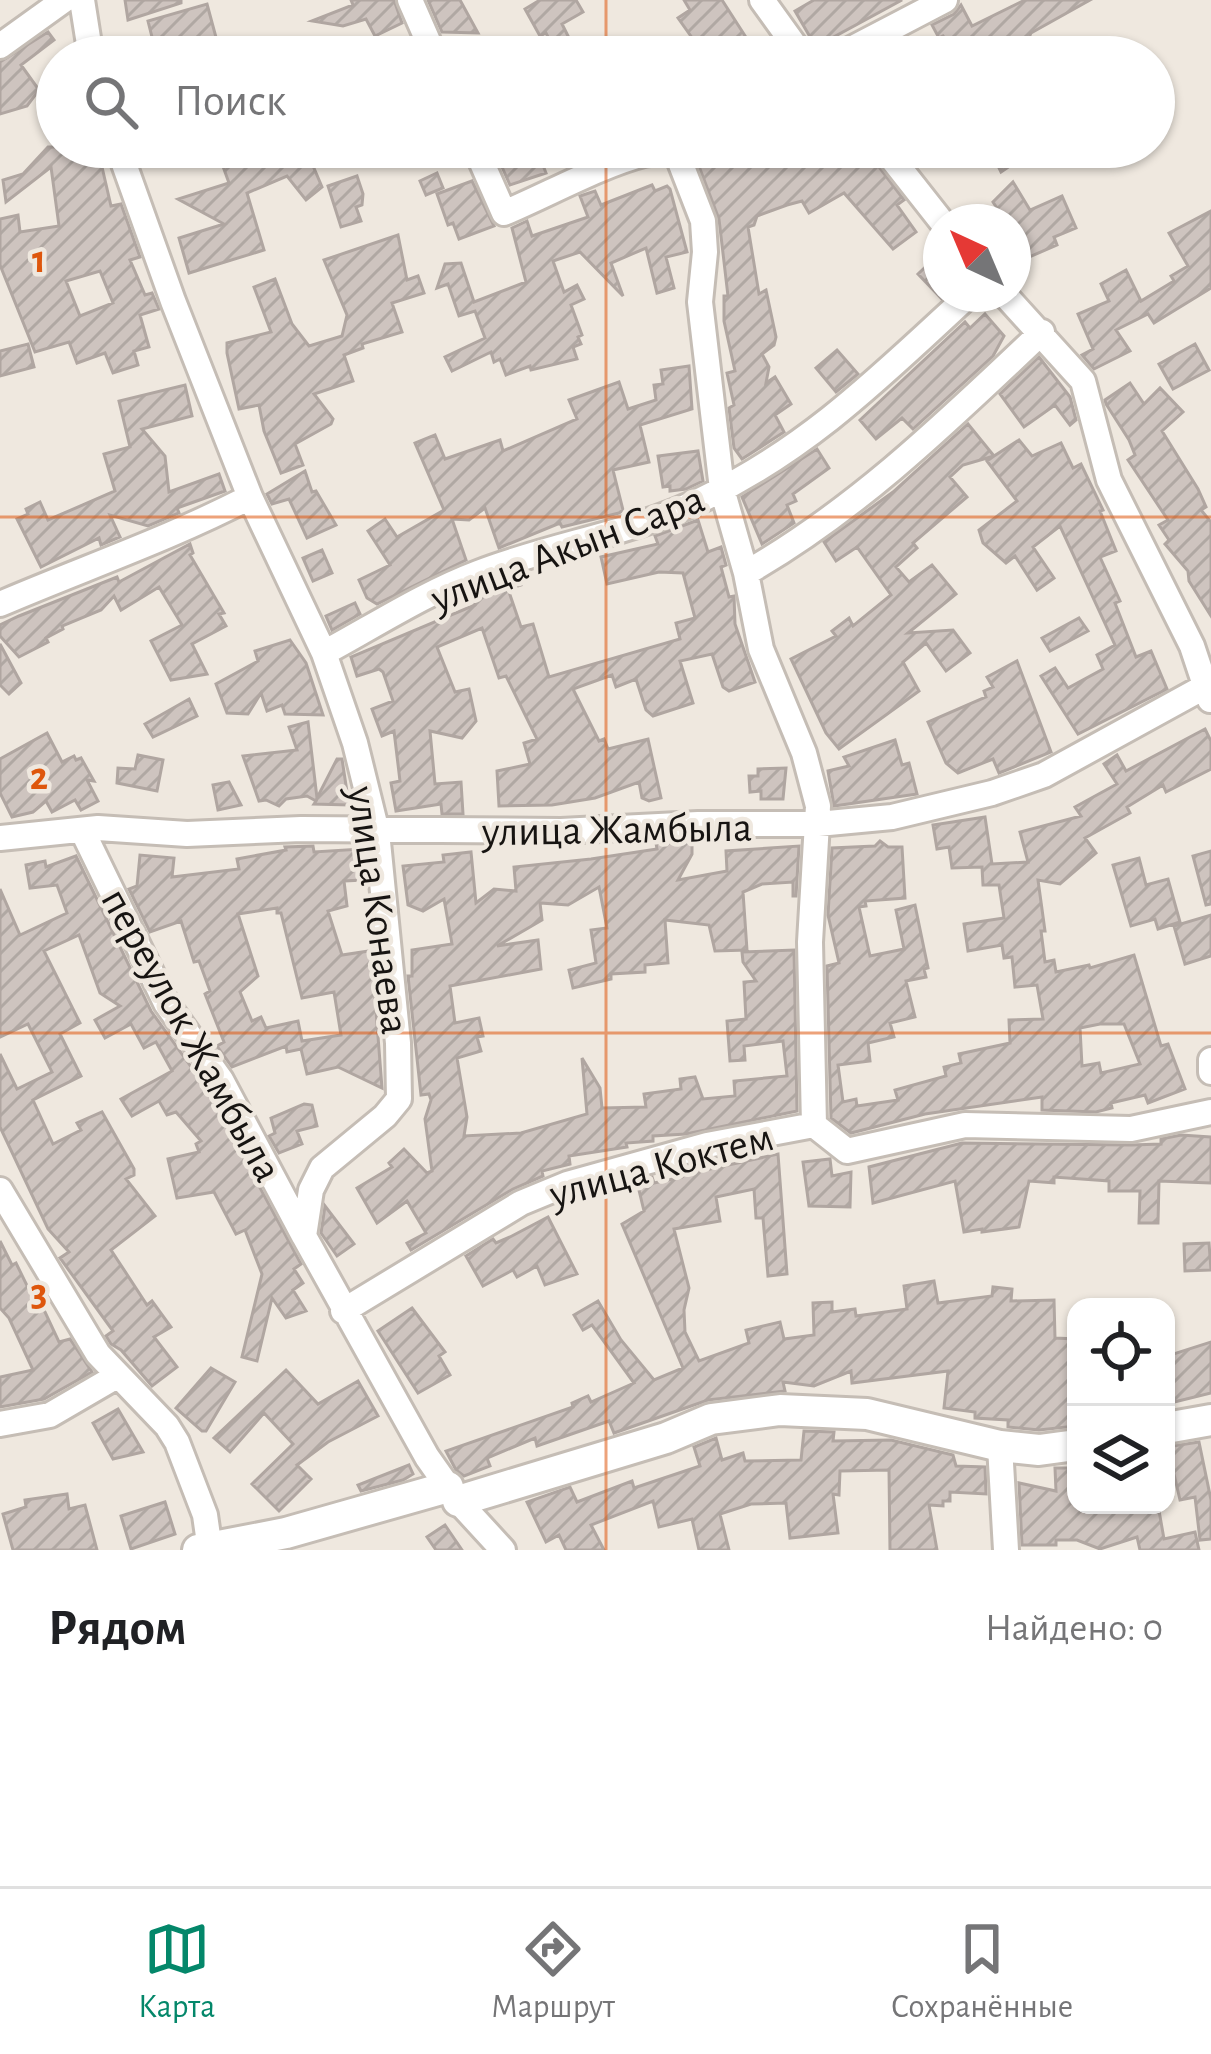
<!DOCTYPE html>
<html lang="ru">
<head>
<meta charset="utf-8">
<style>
	:root { --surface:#fff; --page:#f2f2f2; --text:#202124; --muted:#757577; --line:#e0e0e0; --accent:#04876a }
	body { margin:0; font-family:"Alegreya Sans",sans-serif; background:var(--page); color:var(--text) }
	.controls { position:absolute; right:36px; bottom:36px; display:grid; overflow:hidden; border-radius:24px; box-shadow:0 3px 9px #0004 }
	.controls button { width:108px; height:108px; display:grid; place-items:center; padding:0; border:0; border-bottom:3px solid var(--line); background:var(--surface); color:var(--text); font:60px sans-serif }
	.compass { position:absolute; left:923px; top:204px; width:108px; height:108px; border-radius:50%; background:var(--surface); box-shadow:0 3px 9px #0004; rotate:316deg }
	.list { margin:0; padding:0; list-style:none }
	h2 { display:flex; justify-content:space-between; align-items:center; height:156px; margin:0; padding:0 48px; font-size:51px }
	h2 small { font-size:39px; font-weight:400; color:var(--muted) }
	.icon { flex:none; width:66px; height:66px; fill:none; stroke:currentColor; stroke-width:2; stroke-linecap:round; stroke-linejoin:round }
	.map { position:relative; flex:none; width:1211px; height:1550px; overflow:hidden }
	.search { position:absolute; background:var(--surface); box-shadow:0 3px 9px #0004; left:36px; right:36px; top:36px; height:132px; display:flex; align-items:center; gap:30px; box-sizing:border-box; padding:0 42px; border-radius:66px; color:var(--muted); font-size:45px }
	.sheet { height:336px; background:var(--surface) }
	nav { display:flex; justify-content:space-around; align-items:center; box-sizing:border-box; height:168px; border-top:3px solid var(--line); background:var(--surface); font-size:33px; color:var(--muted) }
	nav a { display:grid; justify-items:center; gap:6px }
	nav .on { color:var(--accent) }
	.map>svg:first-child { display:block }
</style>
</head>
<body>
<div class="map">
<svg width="1211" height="1550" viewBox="0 0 1211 1550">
	<defs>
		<pattern id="building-hatch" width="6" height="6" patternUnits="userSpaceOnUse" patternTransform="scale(3)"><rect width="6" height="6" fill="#cec4bf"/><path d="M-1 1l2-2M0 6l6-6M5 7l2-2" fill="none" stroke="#b0a8a3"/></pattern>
	</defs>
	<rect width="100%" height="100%" fill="#efe8df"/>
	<path fill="url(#building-hatch)" stroke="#b0a6a1" stroke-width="3" fill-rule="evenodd" d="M125 0H181V3L128 20Z
		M351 0H394L402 23 375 36 366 19 343 26 312 21 353 5Z
		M428 0H460L478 33 442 32Z
		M540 0H576L583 12 562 24 571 42 555 51 546 33 540 36 525 9Z
		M684 0H722L749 42 725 57H674L695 42 678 18 690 10Z
		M814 0H902L832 38 820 54 795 11Z
		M1025 0H1090L1031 33 1025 47 1006 57H959L943 36 939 38 932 25 954 14 961 5 972 26Z
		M207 4 217 41 190 50 191 57H157L148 21Z
		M48 32 54 40 21 65 39 90 27 106 0 114V62Z
		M48 147H100L107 165 102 167 111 206 121 204 140 257 130 260 145 295 152 293 159 309 140 315 149 347 134 351 138 365 113 373 105 353 77 363 69 342 35 352 0 265V219L18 215 20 232 59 226 51 167 6 202 3 180 23 174ZM100 271 113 303 80 316 66 281Z
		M216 147H305L322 187 306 200 287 176 247 193 264 250 189 273 179 238 224 224 178 199 229 183Z
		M493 147H536L546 173 510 185Z
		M708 147H724L730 156 755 147H864L904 200 897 205 916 232 893 249 844 193 809 213 802 201 787 205 757 216 754 225 748 227 759 294 766 290 776 337 774 345 762 354 769 367 766 383 775 377 791 404 775 415 784 432 742 459 734 448 729 408 734 405 727 373 735 371 724 321V296H728L719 219 697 161Z
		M989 147H1008L1017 161 1001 172Z
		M437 173 443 188 426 195 420 181Z
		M357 176 363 194 362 205 356 207 361 221 341 227 328 186Z
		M472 181 494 226 459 239 453 223 448 225 437 194Z
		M1013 182 1030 210 1062 196 1076 228 1054 237 1057 245 1013 264V222H1006L993 202Z
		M652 185 655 191 667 186 670 189 687 252 666 257 674 288 657 293 646 248 611 263 623 296 580 252 553 261 564 292 577 285 584 299 571 305 582 335 578 337 581 344 573 347 577 359 531 370 530 366 506 375 500 359 494 362 491 352 452 371 445 357 485 338 475 311 459 316 448 284 437 288 445 264 461 263 474 302 526 282 512 228 527 221 532 236 588 217 580 196 595 191 601 205Z
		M1211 211V288L1154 323 1148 314 1116 330 1130 351 1094 369 1082 355 1093 349 1078 314 1109 301 1101 284 1126 270 1141 301 1174 281 1171 276 1188 266 1169 233Z
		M398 235 407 280 418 276 424 293 392 303 402 332 362 344 363 348 344 355 353 381 314 394 333 419 331 424 295 444 303 465 281 473 264 431 259 405 239 409 227 353V343L271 332 254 287 275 279 292 324 309 346 342 336 347 315 324 260Z
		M941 252V298L918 274Z
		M985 314 1004 336 993 356 913 429 902 418 876 439 860 420 965 322 970 328Z
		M28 344 34 367 0 376V351Z
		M1195 344 1209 370 1173 389 1159 364Z
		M837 350 858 374 836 392 816 368Z
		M1039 357 1070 397 1076 420 1070 425 1055 405 1024 427 1000 394Z
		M689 366 692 409 640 425 649 462 613 470 623 510 619 513 562 527 560 523 499 548 485 508 469 520 452 519 466 560 377 604 367 598 359 580 390 565 368 531 385 519 397 537 444 510 415 443 435 435 445 459 500 440 503 451 577 419 569 400 619 382 628 409 656 400 654 385 663 384 661 370Z
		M1130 383 1144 404 1160 388 1183 412 1162 431 1198 489 1206 507 1201 510 1211 522V616L1189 581 1188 571 1165 544 1169 540 1159 525 1168 520 1128 460 1135 455 1129 440 1106 404 1105 400Z
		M185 385 192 416 142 429 165 456 169 492 219 474 225 491 177 508 179 513 148 526 110 515 120 537 101 545 99 538 41 567 17 519 28 514 26 509 40 502 48 520 115 491 104 454 130 447 119 401Z
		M968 424 994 456 1019 440 1032 456 1061 443 1073 468 1081 464 1103 510 1100 511 1116 551 1100 557 1120 601 1115 603 1136 657 1151 651 1167 689 1078 734 1041 676 1055 668 1068 688 1103 669 1097 655 1115 645 1060 526 1033 547 1054 578 1037 590 1015 556 1006 563 983 543 979 530 1017 501 987 461 994 456 963 465 950 477 967 497 913 543 917 548 896 567 909 582 932 565 956 594 908 633 953 630 970 653 946 671 926 643 903 662 919 691 839 749 826 733 791 659 836 636 832 631 849 618 853 626 891 595 857 547 836 561 824 542 893 492Z
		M817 449 829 468 793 494 796 501 787 505 794 523 762 544 742 497Z
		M698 451 703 481 686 489 670 491V486L663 487 658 456Z
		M305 471 312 492 316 491 336 525 307 538 289 499 272 504 267 494Z
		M698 520 708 552 721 547 726 565 721 567 729 597 734 596 735 624 755 682 729 691 723 687 712 654 680 661 693 703 653 716 646 710 636 679 616 687 612 675 573 689 599 741 604 739 608 749 648 739 661 798 649 801 642 798 639 782 595 798 552 805 499 806 497 771 530 764 524 743 537 739 506 676 499 678 482 628 437 647 455 692 469 689 476 721 462 738 430 731 435 784 461 782 463 814H442L441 804 396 811 391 783 400 781 394 731 382 736 372 709 393 701 383 672 379 669 357 676 351 657 475 605V592L519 576 521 585 508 589 521 627 533 624 549 677 680 639 676 623 695 618 683 573 659 572 607 584 601 557 658 544 655 536Z
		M190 544 193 553 190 555 224 613 219 614 226 626 192 644 207 674 171 680 151 641 182 625 159 587 121 610 114 596 101 610 62 626 63 629 46 638 48 642 19 657 0 636V625L19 616 117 577 119 582Z
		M322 550 332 573 313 581 303 558Z
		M355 603 360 614 332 630 326 616Z
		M1079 618 1088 631 1050 651 1042 638Z
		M290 640 306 663 323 715 285 714 282 705 267 711 261 693 248 714 227 713 216 684 258 661 255 651Z
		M0 644 21 683 9 694 0 685Z
		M1017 661 1051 752 999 773 993 759 958 773 946 763 928 722 986 697 984 691 993 687 987 677Z
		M189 699 197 716 153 737 145 724Z
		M308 722 317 798 337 759H342L349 805 314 804 316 801 307 796 286 799 279 806 266 800 259 801 243 756 297 750 289 727Z
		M1205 729 1211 741V769L1166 792 1163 785 1127 807 1130 813 1085 838 1096 853 1060 884 1038 880 1045 931H1041L1045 962 1054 960 1056 972 1089 965 1090 968 1134 955 1161 1046 1168 1044 1185 1089 1148 1103 1145 1095 1111 1103 1112 1108 1096 1112 1042 1110V1097L925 1114 851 1133 831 1118 827 966 839 963 828 915 832 848 875 846 880 841 888 847H902L905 898 865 901 866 906 859 907 870 956 904 949 896 910 915 905 928 968 924 969 926 977 906 981 915 1017 890 1023 894 1037 868 1043 870 1061 838 1065 843 1102 856 1099 857 1106 898 1100 895 1090 946 1076 944 1067 961 1063 959 1054 1010 1043 1009 1020 1043 1019 1037 985 1015 987 1012 957 1004 958 1002 945 968 951 964 924 1004 918 999 885H983L982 867 952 868 949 847 937 849 933 825 985 817 992 864 1028 862 1020 832 1081 816 1075 807 1117 784 1104 764 1117 755 1126 771ZM1100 1024H1124L1140 1064 1101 1073 1099 1063 1082 1066 1080 1028Z
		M47 733 62 762 74 756 76 760 81 758 94 781 87 780 98 801 81 810 75 800 52 812 46 801 33 812 12 817 0 793V759Z
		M895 740 902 765 909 763 917 794 834 806 828 771 849 766 844 757Z
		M138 755 163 760 157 791 117 783 118 768 135 769Z
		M786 768 783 799H761V791L750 792 749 776H758V769Z
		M229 782 241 805 218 810 213 785Z
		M692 841V854L678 880 727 871 726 851 799 846 796 896H793V882L762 884 743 892 747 950 715 951 709 925 665 920 668 963 645 965V972L611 974V979L573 988 569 970 596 963 591 930 607 928 599 887 568 905 540 903 542 920 497 946 538 940 541 969 450 986 455 1023 479 1018 483 1036 477 1037 481 1051 457 1058 467 1117 464 1136 521 1133 587 1114 582 1058 600 1088 602 1108 646 1107 644 1094 681 1089 680 1079 695 1077 703 1099 735 1096 734 1081 787 1076 783 1041 744 1046 745 1060 730 1061 727 1021 746 1019 744 982 756 981 743 962 742 952 794 950 797 1111 686 1134 653 1136V1141L626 1143 627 1147 569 1156 570 1164 542 1171 543 1176 513 1189 411 1250 407 1243 426 1233 407 1201 377 1223 357 1188 392 1167 389 1163 404 1149 427 1173 432 1171 425 1119 431 1100 429 1094 421 1095 408 976H412V950L452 944 444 899 423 911 408 905 403 866 444 862 443 855 471 852 476 903 494 889 516 891 514 867 591 859 657 849 656 843Z
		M313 846 314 852 361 849 363 880 344 881 347 906 328 911 342 955 369 951 372 959 382 1088 338 1067 307 1074 301 1049 287 1052 286 1046 232 1067 217 1046 224 1042 205 994 210 991 199 961 194 962 181 921 150 932 129 889 137 886 140 855 174 858 172 877 239 869 237 859 286 850 285 847ZM277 908V913H281L302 998 334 992 341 1035 302 1041 298 1021 266 1028 261 1017 252 1021 240 992 258 976 238 914Z
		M1211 851V904L1206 905 1193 856Z
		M76 856 151 1011 207 1089 301 1264 294 1269 303 1283 293 1290 306 1311 286 1318 272 1298 257 1361 242 1357 262 1274 245 1230 236 1234 214 1192 177 1198 168 1159 199 1152 196 1144 201 1141 176 1112 167 1115 159 1101 132 1116 121 1099 172 1071 156 1042 144 1048 131 1024 105 1038 95 1020 120 1006 100 993 79 935 44 951 80 1023 60 1034 81 1076 33 1100 53 1144 81 1130 77 1123 102 1112 134 1169V1175L126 1179 155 1216 111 1250 147 1305 152 1301 171 1327 154 1337 177 1367 152 1386 121 1350 111 1344 106 1336 113 1331 60 1258 69 1252 48 1229 0 1127V1054L17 1089 52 1072 28 1024 0 1037V889L20 935 67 913 57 885 30 888 26 865 45 861 46 867Z
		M1139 858 1146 885 1168 879 1180 922 1158 929 1155 919 1131 926 1113 865Z
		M1211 915V956L1185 964 1174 926Z
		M304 1104 312 1105 317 1126 297 1131 302 1144 279 1153 269 1136 275 1133 271 1118Z
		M1181 1135 1211 1137V1183L1159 1181 1158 1223H1139L1140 1191H1109V1181L1054 1177V1183L1029 1181 1019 1227 982 1232V1229L964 1232 955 1181 873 1203 869 1167 962 1143 1131 1145 1161 1144V1139Z
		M778 1154 787 1274 768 1276 763 1218H756L754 1189 716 1197 720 1221 674 1229 689 1288 684 1310 685 1332 699 1361 749 1343 746 1330 780 1322 784 1339 814 1335 813 1303 832 1302V1312L855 1309 856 1316 907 1309 904 1286 934 1281 938 1303 992 1296 993 1287 1012 1289 1011 1301 1054 1300 1055 1338 1076 1339V1426L1039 1430 1008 1427V1420L975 1418V1412L944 1408 948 1371 852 1383 851 1371 814 1386 783 1382 785 1391 708 1400 614 1433 609 1421 537 1446 535 1438 487 1458 490 1466 464 1476 456 1470 446 1451 573 1407 572 1403 588 1396 591 1402 634 1383 592 1325 583 1330 574 1315 598 1301 621 1340 654 1380 683 1368 622 1224 644 1211 637 1182 652 1177 654 1183 682 1177 692 1169 697 1172Z
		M830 1159 832 1176 851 1172 850 1207 809 1206 803 1162Z
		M325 1206 354 1244 337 1256 321 1233Z
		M548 1217 577 1274 545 1285 537 1266 517 1277 513 1270 483 1286 466 1256 493 1239 496 1243 510 1237Z
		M0 1241 12 1265 16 1263 34 1300 38 1297 59 1342 70 1339 92 1372 44 1399 0 1407V1377L33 1370 9 1318 0 1308Z
		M1209 1243 1211 1270 1185 1271 1184 1244Z
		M412 1308 445 1352 439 1356 450 1375 418 1393 378 1331Z
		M1211 1342V1393L1166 1404 1167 1356Z
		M211 1368 235 1382 206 1431H202L176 1408Z
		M286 1370 318 1404 358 1381 378 1416 328 1442 297 1465 311 1479 279 1511 252 1484 293 1444 264 1413 230 1452 214 1438Z
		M118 1409 143 1452 113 1459 93 1423Z
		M804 1431 834 1432 833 1441 891 1440 953 1455 956 1466 985 1467 986 1494 950 1492V1501H943V1506L929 1505 937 1550H890L889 1470 840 1471 839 1495 833 1494 838 1533 790 1538 786 1503 751 1504 720 1514 729 1550H699L692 1519 659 1527 653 1501 591 1525 604 1550H566L559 1535 546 1542 527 1502 570 1487 577 1502 632 1481 634 1488 700 1466 694 1447 716 1438 722 1460 743 1453 745 1461 801 1460Z
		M1199 1442 1211 1500V1539L1200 1540 1195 1497 1180 1500 1171 1461 1166 1463V1447Z
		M409 1465 413 1474 403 1480 361 1491 358 1485Z
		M1055 1468H1072L1076 1505H1158L1164 1539 1195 1532 1199 1550H1140L1137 1537 1100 1549 1077 1540H1056V1545H1022L1019 1483 1056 1491Z
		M67 1494 69 1509 85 1505 97 1550H13L3 1514 26 1507 25 1500Z
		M165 1502 175 1534 131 1549 121 1516Z
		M445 1525 462 1550H436L427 1537Z"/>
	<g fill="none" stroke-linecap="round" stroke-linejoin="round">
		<g stroke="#c5bdb5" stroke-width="30">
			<path id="minor" d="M82 0 91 57
				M410 0 435 57
				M762 0 803 57
				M0 46 64 0
				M836 57 945 0
				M118 147 173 301 250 497 324 653 355 743 377 832 398 1043 399 1099 385 1116 322 1168 311 1190 304 1236 427 1457 458 1501 503 1550
				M475 147 504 213C545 196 603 164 644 154 660 150 673 158 688 147
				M883 147 942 222
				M677 154 703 221 705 252 700 302 722 489 746 573 761 649 804 753 818 806 810 942 814 1125
				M1004 294 1083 381 1109 480 1192 646 1210 700
				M746 573C858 509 949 420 1042 332
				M0 604C84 568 169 539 250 497
				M324 653C374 626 425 593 478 573 552 544 632 534 703 499 811 447 883 374 970 294
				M83 832 166 1003 221 1080 304 1236
				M0 838 98 828 187 834 301 829 561 831 698 824H818L892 817 992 793 1044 775 1206 686
				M1211 1060V1072
				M0 1190 98 1354 167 1426 177 1442 205 1515 210 1550
				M343 1311 521 1203 567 1184 707 1145 814 1125 847 1151 965 1125 1131 1129 1211 1112
				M0 1424 50 1415 117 1376
				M1000 1446 1006 1550"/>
		</g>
		<g stroke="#c5bdb5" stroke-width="36">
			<path id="tertiary" d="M1166 1428 1211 1420
				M458 1501 666 1438 711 1419 780 1410 867 1414 1000 1446 1039 1450 1076 1445
				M198 1550 286 1533 448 1487"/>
		</g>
		<use href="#minor" stroke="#fff" stroke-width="24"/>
		<use href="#tertiary" stroke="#fff" stroke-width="30"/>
	</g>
	<path fill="none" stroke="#de560c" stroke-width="3" stroke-opacity="0.55" d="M606 0V57M606 147V1550M0 517H1211M0 1033H1211"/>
	<g text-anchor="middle" stroke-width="9" stroke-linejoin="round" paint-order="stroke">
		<g font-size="42" fill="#171412" stroke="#efe8df">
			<text transform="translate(567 547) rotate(-21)" y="15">улица Акын Сара</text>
			<text transform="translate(617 828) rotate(-1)" y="15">улица Жамбыла</text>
			<text transform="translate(380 910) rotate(82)" y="15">улица Конаева</text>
			<text transform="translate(193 1034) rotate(61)" y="15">переулок Жамбыла</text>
			<text transform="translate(661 1164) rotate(-15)" y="15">улица Коктем</text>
		</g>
	</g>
	<g font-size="39" text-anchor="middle" font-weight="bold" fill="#de560c" stroke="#efe8df" stroke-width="9" stroke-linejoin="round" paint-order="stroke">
		<text x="39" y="272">1</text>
		<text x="39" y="789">2</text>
		<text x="39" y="1305">3</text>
	</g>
</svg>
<div class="controls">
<button><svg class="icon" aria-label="locate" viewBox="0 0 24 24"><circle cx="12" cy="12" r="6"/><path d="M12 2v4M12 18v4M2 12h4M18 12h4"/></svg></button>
<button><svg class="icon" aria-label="layers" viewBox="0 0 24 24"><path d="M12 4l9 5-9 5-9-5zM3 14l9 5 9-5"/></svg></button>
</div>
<svg class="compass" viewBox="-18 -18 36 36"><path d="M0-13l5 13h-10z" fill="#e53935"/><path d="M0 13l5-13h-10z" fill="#757577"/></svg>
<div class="search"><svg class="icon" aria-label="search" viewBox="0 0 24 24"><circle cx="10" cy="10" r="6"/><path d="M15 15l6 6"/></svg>Поиск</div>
</div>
<section class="sheet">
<h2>Рядом<small>Найдено: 0</small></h2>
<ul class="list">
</ul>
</section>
<nav>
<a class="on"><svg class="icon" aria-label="map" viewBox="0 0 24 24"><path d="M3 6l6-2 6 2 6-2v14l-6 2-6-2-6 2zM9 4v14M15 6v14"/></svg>Карта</a>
<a><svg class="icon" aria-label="directions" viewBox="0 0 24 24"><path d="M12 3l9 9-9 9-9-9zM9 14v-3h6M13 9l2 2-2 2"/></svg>Маршрут</a>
<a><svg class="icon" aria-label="saved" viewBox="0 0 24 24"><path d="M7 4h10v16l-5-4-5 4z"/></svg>Сохранённые</a>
</nav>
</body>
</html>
